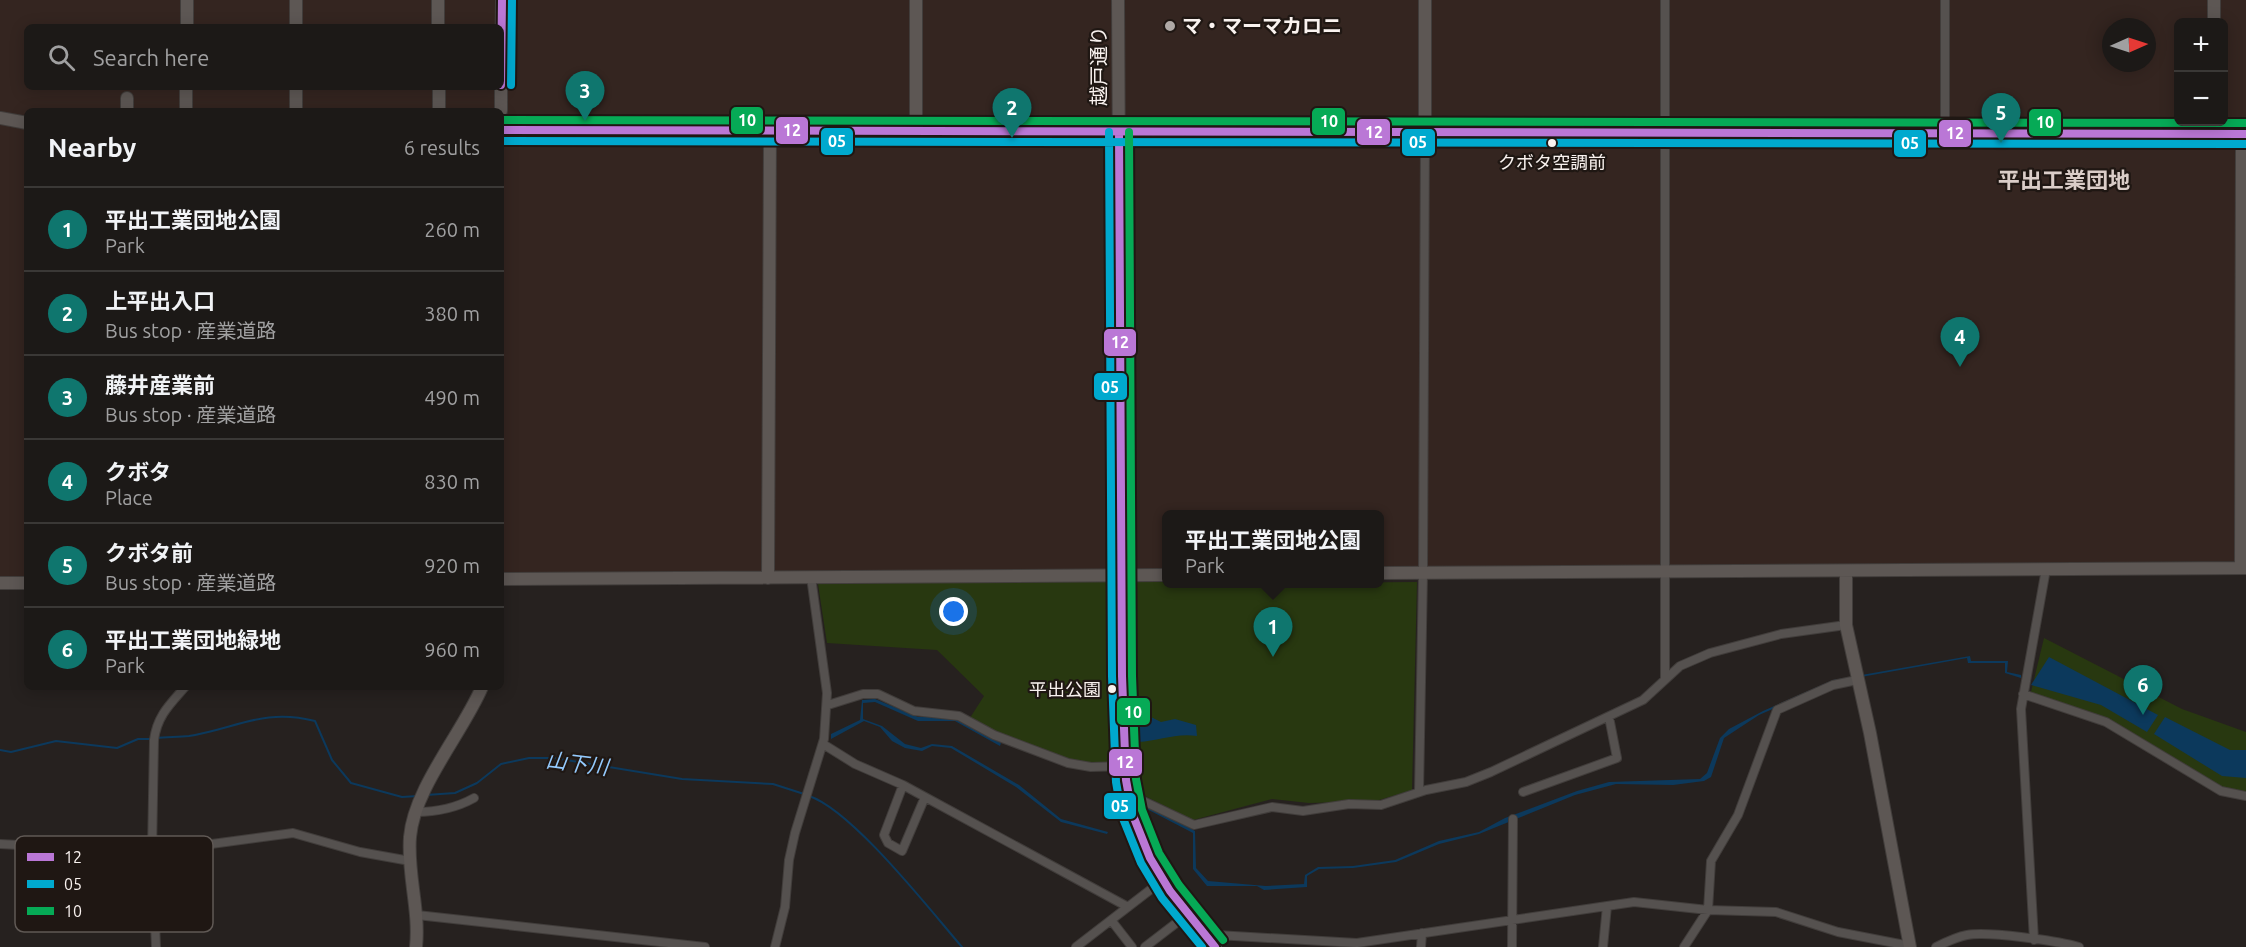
<!DOCTYPE html>
<html lang="en">
<head>
<meta charset="utf-8">
<style>
	:root { --surface:#1c1917; --page:#292624; --text:#f1f3f6; --muted:#a0a0a1; --line:#3a3836; --accent:#0f766e }
	body { margin:0; font-family:Ubuntu,"Noto Sans JP",sans-serif; background:var(--page); color:var(--text) }
	.controls { position:absolute; right:18px; top:18px; display:grid; overflow:hidden; border-radius:9px; box-shadow:0 3px 15px #0003 }
	.controls button { width:54px; height:54px; display:grid; place-items:center; padding:0; border:0; border-bottom:2px solid var(--line); background:var(--surface); color:var(--text); font:30px sans-serif }
	.compass { position:absolute; left:2102px; top:18px; width:54px; height:54px; border-radius:50%; background:var(--surface); box-shadow:0 3px 15px #0003; rotate:87deg }
	.you { position:absolute; left:954px; top:612px; width:21px; height:21px; margin:-15px; border:4px solid #fff; border-radius:50%; background:#1a73e8; box-shadow:0 0 0 9px #1a73e833 }
	.badge { display:grid; place-items:center; width:39px; height:39px; border-radius:50%; background:var(--accent); color:#fff; font-size:20px; font-weight:700 }
	.pin { position:absolute; translate:-50% -50px; filter:drop-shadow(0 2px 3px #0008) }
	.pin::after { content:''; position:absolute; top:32px; width:21px; height:18px; background:inherit; clip-path:polygon(0 0,100% 0,50% 100%) }
	.popup { position:absolute; left:1162px; top:510px; width:222px; height:78px; box-sizing:border-box; display:grid; place-content:center; border-radius:9px; background:var(--surface); filter:drop-shadow(0 2px 4px #0005); font-size:20px; white-space:nowrap; color:var(--muted) }
	.popup b { font-size:22px; color:var(--text) }
	.popup::after { content:''; position:absolute; left:50%; top:100%; margin-left:-12px; border:12px solid transparent; border-top-color:var(--surface) }
	.list { margin:0; padding:0; list-style:none }
	h2 { display:flex; justify-content:space-between; align-items:center; height:78px; margin:0; padding:0 24px; font-size:26px }
	h2 small { font-size:20px; font-weight:400; color:var(--muted) }
	.list li { display:grid; grid-template-columns:39px 1fr auto; gap:18px; align-items:center; box-sizing:border-box; height:84px; padding:0 24px; border-top:2px solid var(--line) }
	.list b { display:block; font-size:22px; white-space:nowrap }
	.list p { margin:0; font-size:20px; white-space:nowrap; color:var(--muted) }
	.list em { font-size:20px; font-style:normal; color:var(--muted) }
	.icon { flex:none; width:33px; height:33px; fill:none; stroke:currentColor; stroke-width:2; stroke-linecap:round; stroke-linejoin:round }
	.map { position:relative; flex:none; width:2246px; height:947px; overflow:hidden }
	.search { position:absolute; background:var(--surface); box-shadow:0 3px 15px #0003; left:24px; top:24px; width:480px; height:66px; display:flex; align-items:center; gap:15px; box-sizing:border-box; padding:0 21px; border-radius:9px; color:var(--muted); font-size:22px }
	.panel { position:absolute; background:var(--surface); box-shadow:0 3px 15px #0003; left:24px; top:108px; width:480px; height:582px; border-radius:9px }
	.map>svg:first-child { display:block }
</style>
</head>
<body>
<div class="map">
<svg width="2246" height="947" viewBox="0 0 2246 947">
	<rect width="100%" height="100%" fill="#26211f"/>
	<path fill="#342520" fill-rule="evenodd" d="M0 0H2246V561L1380 568V514H1166V569L501 575V111H27V577L0 578ZM2178 22H2224V122H2178ZM27 27H501V87H27ZM2111 27H2147V63H2111Z"/>
	<path fill="#283810" d="M916 580 1114 581 1117 766 1057 759 968 721 984 696 937 650 827 643 818 584Z
		M1130 580H1166V584L1417 582 1412 790 1376 801 1309 803 1272 799 1193 820 1137 792 1131 735Z
		M2044 638 2182 709 2246 732V794L2219 790 2106 722 2030 696Z"/>
	<path fill="#0c395c" d="M1970 656 1971 661H2008L2007 672 2021 675V678L2005 673V663H1968L1967 658 1833 682 1759 715 1724 738 1711 777 1704 781 1673 785 1616 784 1575 795 1479 834 1439 844 1396 862 1353 868 1319 869 1307 876V887L1264 890 1257 886H1207L1193 869V833L1141 806 1142 803 1195 831 1196 868 1208 881 1266 886 1304 884 1305 875 1318 867 1353 866 1395 860 1439 841 1479 832 1505 818 1577 791 1609 782 1700 779 1707 773 1720 738 1729 729 1763 711 1833 680Z
		M2049 657 2158 715 2147 732 2101 705 2031 685Z
		M875 699 918 717H956L1001 743 1000 746 955 721H918L875 702 863 703V719L882 726 905 744 921 748 932 744 952 746 1019 785 1061 819 1108 832 1107 834 1061 822 1016 787 951 748 932 746 922 751 905 748 892 741 880 727 864 721 831 739V734L860 720 862 700Z
		M1141 712 1161 722 1175 719 1196 725 1197 736C1175 733 1159 741 1138 742L1131 732 1133 714Z
		M2165 717 2230 750H2246V778L2222 776 2154 734Z"/>
	<g fill="none" stroke-linecap="round" stroke-linejoin="round">
		<path stroke="#0c395c" stroke-width="2" d="M156 738C167 737 178 737 189 736 237 728 264 708 315 721L332 760 351 783 402 797 418 796
			M0 750 11 752 56 741 117 748 138 739H151
			M426 795 455 793 477 783 501 764 529 758H554L682 779 773 784 804 794
			M809 796C852 810 930 910 962 947"/>
		<g stroke="#413d3b" stroke-width="10">
			<path id="street" d="M1945 134V0
				M1665 679V0
				M2023 694 2106 722 2221 791 2246 796
				M828 705 863 694H878L914 711 959 716 994 735 1068 763 1091 767 1125 766
				M823 744 855 764 903 785
				M1419 792 1423 573 1425 132
				M1523 792 1617 758 1609 717
				M925 797 902 851 888 843 884 835 903 785 925 797 1128 907
				M1129 797 1139 799 1194 825 1272 807 1303 811 1349 804 1381 805 1426 790 1466 782 1491 772 1643 700 1680 666 1710 653 1781 634 1846 625
				M416 812C437 812 456 808 474 798
				M0 844 152 852 293 833 360 852 410 861
				M417 915 705 947
				M1111 920 1132 947
				M1208 938 1217 935 1357 943 1634 902 1708 910 1776 912 1838 932 1910 946
				M2034 940 2021 709 2046 569
				M156 947 152 852 154 740C157 716 170 704 185 687
				M775 947 785 907 789 860 795 833 824 739 827 693 811 577
				M1076 947 1163 880
				M1145 947 1188 914
				M1421 947 1422 933
				M1512 947 1513 819
				M1603 947 1607 906
				M1684 947 1708 910 1711 861 1738 815 1777 710 1833 685 1857 680
				M1936 947C1946 942 1956 937 1967 935 1988 931 2058 941 2079 947"/>
		</g>
		<g stroke="#413d3b" stroke-width="14">
			<path id="secondary" d="M438 0V27
				M1118 0 1122 676C1124 710 1122 744 1126 778 1133 846 1173 896 1215 947
				M2214 0V22
				M187 27V0
				M296 27V0
				M501 85 502 0
				M439 87V111
				M127 98V111
				M186 111V87
				M296 111V87
				M501 111V87
				M0 118 27 123
				M501 130 2246 134
				M916 132V0
				M1425 132V0
				M2241 568 2242 134
				M1846 571V625L1870 733 1910 947
				M1380 573 2246 568
				M768 578 770 131
				M501 579 1166 575
				M0 583H27
				M416 947C420 910 407 874 410 837 414 788 463 732 482 687"/>
		</g>
		<use href="#street" stroke="#55514f" stroke-width="8"/>
		<use href="#secondary" stroke="#5d5754" stroke-width="12"/>
		<g stroke="#1f1713" stroke-width="12">
			<path id="bus-1" d="M501 85 502 0
				M501 130 2246 134
				M1119 132 1122 676 1126 780 1132 813 1150 858 1170 891 1215 947"/>
		</g>
		<g stroke="#1f1713" stroke-width="12">
			<path id="bus-2" d="M511 85 512 0
				M1109 132 1112 676 1116 782 1122 816 1141 863 1162 898 1202 947
				M501 141 2246 144"/>
		</g>
		<g stroke="#1f1713" stroke-width="12">
			<path id="bus-3" d="M501 120 2246 123
				M1129 132 1132 676 1136 779 1142 810 1159 853 1179 885 1223 940"/>
		</g>
		<use href="#bus-1" stroke="#ba77d6" stroke-width="8"/>
		<use href="#bus-2" stroke="#00a9ce" stroke-width="8"/>
		<use href="#bus-3" stroke="#06aa56" stroke-width="8"/>
	</g>
	<circle fill="#afa9a6" stroke="#1f1713" stroke-width="2" cx="1170" cy="26" r="6"/>
	<g fill="#f9f2ef" stroke="#1f1713" stroke-width="2">
		<circle cx="1552" cy="143" r="5"/>
		<circle cx="1112" cy="689" r="5"/>
	</g>
	<g text-anchor="middle" stroke-width="4.5" stroke-linejoin="round" paint-order="stroke">
		<g font-size="18" fill="#f9f2ef" stroke="#1f1713">
			<text x="1552" y="169">クボタ空調前</text>
			<text x="1101" y="696" text-anchor="end">平出公園</text>
		</g>
		<g font-size="20" font-weight="bold" fill="#f9f2ef" stroke="#1f1713" text-anchor="start">
			<text x="1182" y="33">マ・マーマカロニ</text>
		</g>
		<g font-size="20" fill="#f9f2ef" stroke="#1f1713">
			<text transform="translate(1099 66) rotate(-90)" y="7">越戸通り</text>
		</g>
		<g font-size="21" font-style="italic" fill="#94cafd" stroke="#1f1713">
			<text transform="translate(577 764) rotate(7)" y="7">山下川</text>
		</g>
		<g font-size="22" font-weight="bold" fill="#dacdc8" stroke="#1f1713">
			<text x="2064" y="188">平出工業団地</text>
		</g>
	</g>
	<rect x="15" y="836" width="198" height="96" rx="9" fill="#1f1713" stroke="#605955" stroke-width="1.5"/>
	<rect x="27" y="853" width="27" height="8" fill="#ba77d6"/>
	<rect x="27" y="880" width="27" height="8" fill="#00a9ce"/>
	<rect x="27" y="907" width="27" height="8" fill="#06aa56"/>
	<g font-size="16" fill="#f9f2ef">
		<text x="64" y="863">12</text>
		<text x="64" y="890">05</text>
		<text x="64" y="917">10</text>
	</g>
	<g stroke="#1f1713" stroke-width="2">
		<rect x="730" y="106" width="34" height="29" rx="6" fill="#06aa56"/>
		<rect x="1311" y="107" width="35" height="29" rx="6" fill="#06aa56"/>
		<rect x="2028" y="108" width="34" height="29" rx="6" fill="#06aa56"/>
		<rect x="775" y="116" width="34" height="29" rx="6" fill="#ba77d6"/>
		<rect x="1356" y="118" width="35" height="28" rx="6" fill="#ba77d6"/>
		<rect x="1938" y="119" width="34" height="29" rx="6" fill="#ba77d6"/>
		<rect x="820" y="127" width="34" height="29" rx="6" fill="#00a9ce"/>
		<rect x="1401" y="128" width="35" height="29" rx="6" fill="#00a9ce"/>
		<rect x="1893" y="129" width="34" height="29" rx="6" fill="#00a9ce"/>
		<rect x="1103" y="328" width="34" height="29" rx="6" fill="#ba77d6"/>
		<rect x="1093" y="372" width="35" height="29" rx="6" fill="#00a9ce"/>
		<rect x="1116" y="697" width="35" height="29" rx="6" fill="#06aa56"/>
		<rect x="1108" y="748" width="35" height="29" rx="6" fill="#ba77d6"/>
		<rect x="1103" y="792" width="34" height="28" rx="6" fill="#00a9ce"/>
	</g>
	<g font-size="16" text-anchor="middle" font-weight="bold" fill="#fff">
		<text x="747" y="126">10</text>
		<text x="1329" y="127">10</text>
		<text x="2045" y="128">10</text>
		<text x="792" y="136">12</text>
		<text x="1374" y="138">12</text>
		<text x="1955" y="139">12</text>
		<text x="837" y="147">05</text>
		<text x="1418" y="148">05</text>
		<text x="1910" y="149">05</text>
		<text x="1120" y="348">12</text>
		<text x="1110" y="393">05</text>
		<text x="1133" y="718">10</text>
		<text x="1125" y="768">12</text>
		<text x="1120" y="812">05</text>
	</g>
</svg>
<div class="controls">
<button>+</button>
<button>−</button>
</div>
<svg class="compass" viewBox="-18 -18 36 36"><path d="M0-13l5 13h-10z" fill="#e53935"/><path d="M0 13l5-13h-10z" fill="#a0a0a1"/></svg>
<div class="you"></div>
<div class="pin badge" style="left:1273px;top:657px">1</div>
<div class="popup"><b>平出工業団地公園</b>Park</div>
<div class="pin badge" style="left:1012px;top:138px">2</div>
<div class="pin badge" style="left:585px;top:121px">3</div>
<div class="pin badge" style="left:1960px;top:367px">4</div>
<div class="pin badge" style="left:2001px;top:143px">5</div>
<div class="pin badge" style="left:2143px;top:715px">6</div>
<div class="search"><svg class="icon" aria-label="search" viewBox="0 0 24 24"><circle cx="10" cy="10" r="6"/><path d="M15 15l6 6"/></svg>Search here</div>
<section class="panel">
<h2>Nearby<small>6 results</small></h2>
<ul class="list">
<li><span class="badge">1</span><div><b>平出工業団地公園</b><p>Park</p></div><em>260 m</em></li>
<li><span class="badge">2</span><div><b>上平出入口</b><p>Bus stop · 産業道路</p></div><em>380 m</em></li>
<li><span class="badge">3</span><div><b>藤井産業前</b><p>Bus stop · 産業道路</p></div><em>490 m</em></li>
<li><span class="badge">4</span><div><b>クボタ</b><p>Place</p></div><em>830 m</em></li>
<li><span class="badge">5</span><div><b>クボタ前</b><p>Bus stop · 産業道路</p></div><em>920 m</em></li>
<li><span class="badge">6</span><div><b>平出工業団地緑地</b><p>Park</p></div><em>960 m</em></li>
</ul>
</section>
</div>
</body>
</html>
